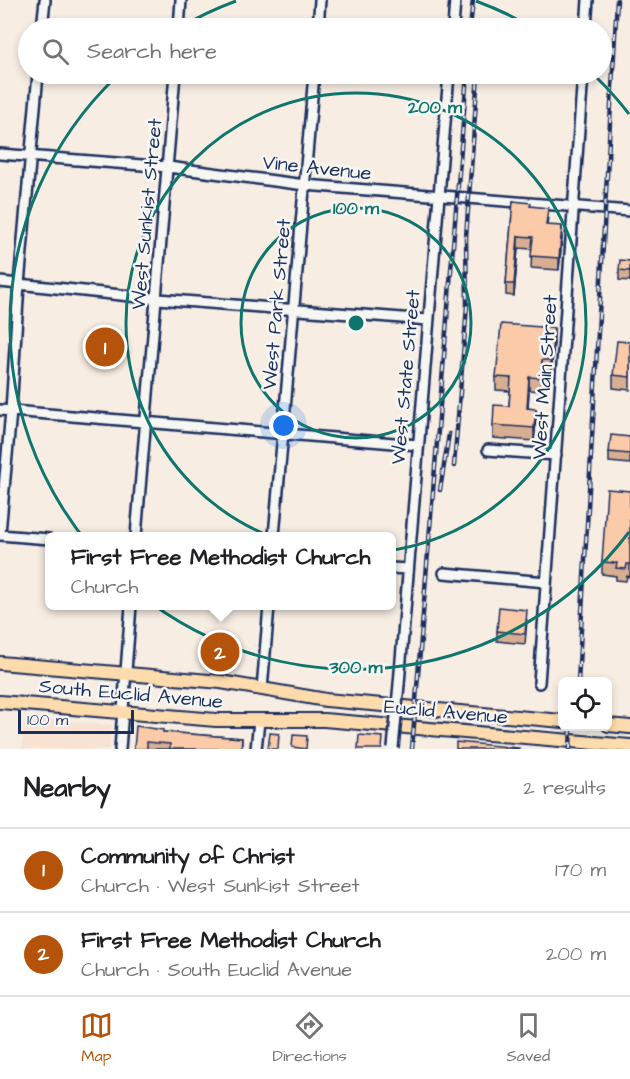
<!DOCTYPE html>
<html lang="en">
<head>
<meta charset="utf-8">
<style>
	:root { --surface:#fff; --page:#f2f2f2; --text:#202124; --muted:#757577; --line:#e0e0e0; --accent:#b45309 }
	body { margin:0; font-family:"Architects Daughter",sans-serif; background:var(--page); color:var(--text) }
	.controls { position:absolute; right:18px; bottom:18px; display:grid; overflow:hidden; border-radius:9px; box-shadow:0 3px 9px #0003 }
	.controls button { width:54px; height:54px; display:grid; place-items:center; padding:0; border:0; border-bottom:2px solid var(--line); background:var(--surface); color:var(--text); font:30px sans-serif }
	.scale { position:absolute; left:18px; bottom:15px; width:116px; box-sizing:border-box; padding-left:6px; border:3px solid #1b2f5e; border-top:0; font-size:16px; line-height:21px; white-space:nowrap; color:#1b2f5e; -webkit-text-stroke:4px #f6f6f2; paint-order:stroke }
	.you { position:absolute; left:284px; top:426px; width:21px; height:21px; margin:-15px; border:4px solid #fff; border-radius:50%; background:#1a73e8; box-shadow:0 0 0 9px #1a73e833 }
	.badge { display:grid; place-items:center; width:39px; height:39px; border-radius:50%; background:var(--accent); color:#fff; font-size:20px; font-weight:700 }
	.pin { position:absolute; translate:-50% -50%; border:3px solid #fff; box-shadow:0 2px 6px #0006 }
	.popup { position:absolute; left:45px; top:532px; width:351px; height:78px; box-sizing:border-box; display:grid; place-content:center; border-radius:9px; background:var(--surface); filter:drop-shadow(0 2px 4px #0005); font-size:20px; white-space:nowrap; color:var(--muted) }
	.popup b { font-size:22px; color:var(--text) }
	.popup::after { content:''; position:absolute; left:50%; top:100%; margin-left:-12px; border:12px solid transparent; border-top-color:var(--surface) }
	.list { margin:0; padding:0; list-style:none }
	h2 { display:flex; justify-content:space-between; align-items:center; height:78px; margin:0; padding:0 24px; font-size:26px }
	h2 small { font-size:20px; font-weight:400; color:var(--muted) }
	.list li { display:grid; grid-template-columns:39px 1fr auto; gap:18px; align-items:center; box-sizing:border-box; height:84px; padding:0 24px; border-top:2px solid var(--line) }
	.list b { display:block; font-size:22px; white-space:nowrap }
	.list p { margin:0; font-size:20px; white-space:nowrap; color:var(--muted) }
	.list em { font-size:20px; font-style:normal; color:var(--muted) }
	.icon { flex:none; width:33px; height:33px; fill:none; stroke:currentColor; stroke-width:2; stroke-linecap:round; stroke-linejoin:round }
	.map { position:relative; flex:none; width:630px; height:749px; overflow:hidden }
	.search { position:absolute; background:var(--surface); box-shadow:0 3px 9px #0003; left:18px; right:18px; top:18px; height:66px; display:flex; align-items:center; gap:15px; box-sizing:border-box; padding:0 21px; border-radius:33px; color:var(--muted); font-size:22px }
	.sheet { height:246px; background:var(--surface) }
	nav { display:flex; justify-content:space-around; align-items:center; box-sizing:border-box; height:84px; border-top:2px solid var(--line); background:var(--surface); font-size:16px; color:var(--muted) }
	nav a { display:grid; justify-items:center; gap:3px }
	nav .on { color:var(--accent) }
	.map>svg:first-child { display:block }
</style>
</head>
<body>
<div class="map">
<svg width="630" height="749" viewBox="0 0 630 749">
	<rect width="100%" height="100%" fill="#f7ede3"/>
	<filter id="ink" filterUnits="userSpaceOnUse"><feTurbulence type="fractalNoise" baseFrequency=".0167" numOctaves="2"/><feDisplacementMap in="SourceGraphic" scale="12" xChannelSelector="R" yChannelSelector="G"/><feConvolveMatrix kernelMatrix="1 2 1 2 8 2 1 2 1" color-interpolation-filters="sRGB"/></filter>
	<g filter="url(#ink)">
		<path fill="#f8e2d2" d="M25 718 111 725 109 749H22Z"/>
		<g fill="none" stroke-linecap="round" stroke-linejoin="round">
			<g stroke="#1b2f5e" stroke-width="14">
				<path id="minor" d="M42 28 45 0
					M179 28 181 0
					M318 28 320 0
					M453 28 455 0
					M586 28 588 0
					M0 154 168 167 305 185 630 211
					M0 282 158 299 428 320
					M0 410 418 445
					M488 450 556 455
					M0 533 11 411 19 284 38 74
					M0 535 49 539
					M136 536 175 74
					M274 536 314 74
					M391 568 407 569
					M444 573 546 582
					M539 683 583 74
					M399 684 449 74
					M262 689 269 606
					M120 749 131 606
					M256 749 259 721"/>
			</g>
			<g stroke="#1b2f5e" stroke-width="16">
				<path id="major" d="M0 663 221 682 326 700 562 721
					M0 702 216 720H324L630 746
					M608 725 630 727"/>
			</g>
			<use href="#minor" stroke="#f6f6f2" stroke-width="9"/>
			<use href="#major" stroke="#fedbac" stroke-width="12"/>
			<g stroke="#1b2f5e" stroke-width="4.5">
				<path id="rail" d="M470 28 473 0
					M454 466 467 306 466 237 478 74
					M440 490 449 434
					M578 682 617 0
					M412 749 467 74
					M570 749 571 726"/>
			</g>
			<use href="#rail" stroke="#f6f6f2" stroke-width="2" stroke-dasharray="7" stroke-linecap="butt"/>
			<g stroke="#1b2f5e" stroke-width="14" stroke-linecap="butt">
				<path id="minor-bridge" d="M393 748 399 684"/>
			</g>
			<use href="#minor-bridge" stroke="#f6f6f2" stroke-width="9"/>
		</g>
		<path fill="#d7ae91" stroke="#1b2f5e" stroke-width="1.5" d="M513 201 531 206 548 219 547 225 562 238 559 270 531 268 532 249 518 248 514 296 506 295V284Z
			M630 261V281L619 280V270Z
			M554 342 551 374 542 373 541 391 529 390 528 408 536 422 534 441 493 438V425L509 406 510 391 496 390V377Z
			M630 342V390L613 388V375Z
			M630 437V464L609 462V452Z
			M630 491V577L627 576 626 581 616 580V576L602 574V562Z
			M527 620 525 644 497 641V631Z
			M163 732 242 738V749H134Z"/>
		<path fill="#af8d76" stroke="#1b2f5e" stroke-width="1.5" d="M562 226V238L559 270V258Z
			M518 236V248L514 296V284Z
			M554 328V342L551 374V360Z
			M542 360V373L541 391V378Z
			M529 377V390L527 422V408Z
			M536 409V422L534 441V428Z"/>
		<path fill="#facaa9" stroke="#1b2f5e" stroke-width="1.5" d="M513 201 531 203 530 206 548 208 546 225 562 226 559 258 531 256 533 237 518 236 514 284H506Z
			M620 260 630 261V271L619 270Z
			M501 324 554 328 551 360H542L541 378 529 377 527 408 536 409 534 428 493 425 494 405 509 406 511 378 496 377Z
			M617 341 630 342V377L613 375Z
			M611 435 630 437V454L609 452Z
			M607 489 630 491V564H627L626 569 616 568 617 563 602 562Z
			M499 607 527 610 525 634 497 631Z
			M136 726 163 730V732L242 738 241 749H170V744L147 742V749H134Z
			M270 733 279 734 278 749H268Z
			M293 735 307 736 306 749 292 747Z
			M359 735 383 737 382 749H358Z
			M456 742 519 748 518 749H456Z"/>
	</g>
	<g fill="none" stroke="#0f766e" stroke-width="3">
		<circle cx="356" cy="323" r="115"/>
		<circle cx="356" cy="323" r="230"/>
		<path d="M629 532A344 344 0 1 1 117 76M179 28A344 344 0 0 1 236 1M476 1A344 344 0 0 1 533 28M595 76A344 344 0 0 1 629 114"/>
	</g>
	<g text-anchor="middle" stroke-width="5" stroke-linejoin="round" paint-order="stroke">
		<g font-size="20" fill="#1b2f5e" stroke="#f6f6f2">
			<text transform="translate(317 167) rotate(6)" y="7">Vine Avenue</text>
			<text transform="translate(146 214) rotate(-85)" y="7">West Sunkist Street</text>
			<text transform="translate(276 304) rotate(-85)" y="7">West Park Street</text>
			<text transform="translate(405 377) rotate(-85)" y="7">West State Street</text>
			<text transform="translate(544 377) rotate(-86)" y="7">West Main Street</text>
			<text transform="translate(131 693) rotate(5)" y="7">South Euclid Avenue</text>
			<text transform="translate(446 711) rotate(5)" y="7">Euclid Avenue</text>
		</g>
	</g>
	<circle cx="356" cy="323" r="9" fill="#0f766e" stroke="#f6f6f2" stroke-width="3"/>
	<g font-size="18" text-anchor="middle" font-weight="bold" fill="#0f766e" stroke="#f6f6f2" stroke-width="5" stroke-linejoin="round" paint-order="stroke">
		<text x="435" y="113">200 m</text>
		<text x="356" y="214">100 m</text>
		<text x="356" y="673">300 m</text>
	</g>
</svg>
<div class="controls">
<button><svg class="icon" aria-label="locate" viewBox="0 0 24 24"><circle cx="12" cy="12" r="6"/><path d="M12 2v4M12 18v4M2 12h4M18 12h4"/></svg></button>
</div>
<div class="scale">100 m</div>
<div class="you"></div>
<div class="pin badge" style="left:105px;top:347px">1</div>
<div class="pin badge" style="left:220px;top:652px">2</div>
<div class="popup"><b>First Free Methodist Church</b>Church</div>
<div class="search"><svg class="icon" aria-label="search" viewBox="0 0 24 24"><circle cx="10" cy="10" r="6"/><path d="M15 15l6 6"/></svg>Search here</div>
</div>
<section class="sheet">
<h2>Nearby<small>2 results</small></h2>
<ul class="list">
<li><span class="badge">1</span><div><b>Community of Christ</b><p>Church · West Sunkist Street</p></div><em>170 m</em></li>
<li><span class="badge">2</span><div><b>First Free Methodist Church</b><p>Church · South Euclid Avenue</p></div><em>200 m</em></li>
</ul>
</section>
<nav>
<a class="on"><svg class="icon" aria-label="map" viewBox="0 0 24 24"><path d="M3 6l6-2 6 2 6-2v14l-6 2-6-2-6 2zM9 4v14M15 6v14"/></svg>Map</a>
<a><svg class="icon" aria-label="directions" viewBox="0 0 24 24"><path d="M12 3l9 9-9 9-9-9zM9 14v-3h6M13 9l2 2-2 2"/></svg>Directions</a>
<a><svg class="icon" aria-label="saved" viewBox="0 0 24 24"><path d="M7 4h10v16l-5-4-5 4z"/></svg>Saved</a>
</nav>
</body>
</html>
